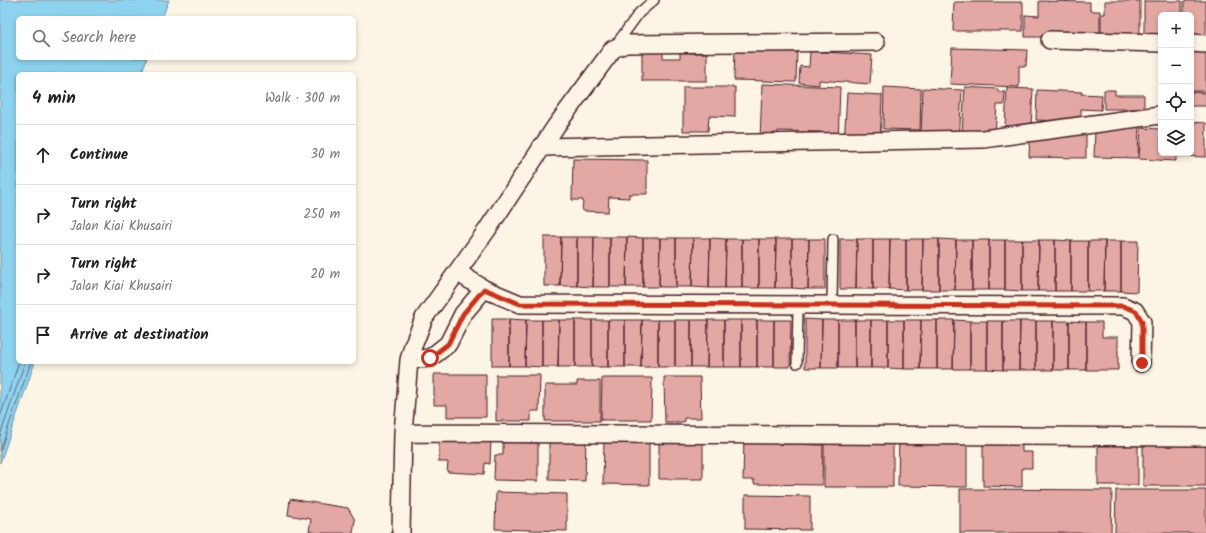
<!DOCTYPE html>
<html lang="en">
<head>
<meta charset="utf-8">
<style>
	:root { --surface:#fff; --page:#f6f6f6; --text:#222; --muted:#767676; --line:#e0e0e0 }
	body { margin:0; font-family:Kalam,sans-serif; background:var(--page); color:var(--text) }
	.controls { position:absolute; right:12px; top:12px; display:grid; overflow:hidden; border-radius:6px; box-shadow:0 2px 6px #0003 }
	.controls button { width:36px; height:36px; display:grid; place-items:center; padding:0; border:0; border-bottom:1px solid var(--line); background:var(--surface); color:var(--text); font:20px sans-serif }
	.stop { position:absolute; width:12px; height:12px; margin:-9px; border:3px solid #c8321e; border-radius:50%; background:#fff }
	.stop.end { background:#c8321e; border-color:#fff; box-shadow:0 1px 4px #0008 }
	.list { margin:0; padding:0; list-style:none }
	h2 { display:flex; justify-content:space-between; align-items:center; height:52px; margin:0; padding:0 16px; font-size:17px }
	h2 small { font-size:13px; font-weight:400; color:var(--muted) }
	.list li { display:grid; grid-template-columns:26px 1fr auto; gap:12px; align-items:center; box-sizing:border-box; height:60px; padding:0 16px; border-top:1px solid var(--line) }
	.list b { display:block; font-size:15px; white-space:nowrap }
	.list p { margin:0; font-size:13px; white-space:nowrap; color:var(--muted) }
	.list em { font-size:13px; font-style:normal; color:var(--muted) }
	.icon { flex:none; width:22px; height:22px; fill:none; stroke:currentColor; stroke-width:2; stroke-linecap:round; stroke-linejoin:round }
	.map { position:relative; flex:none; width:1206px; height:533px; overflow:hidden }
	.search { position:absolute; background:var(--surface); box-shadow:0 2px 6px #0003; left:16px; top:16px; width:340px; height:44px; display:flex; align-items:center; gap:10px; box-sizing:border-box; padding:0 14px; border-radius:6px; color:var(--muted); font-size:15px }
	.panel { position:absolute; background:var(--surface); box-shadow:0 2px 6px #0003; left:16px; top:72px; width:340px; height:292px; border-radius:6px }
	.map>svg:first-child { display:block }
</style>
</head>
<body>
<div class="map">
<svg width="1206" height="533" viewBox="0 0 1206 533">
	<rect width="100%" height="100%" fill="#fcf5e5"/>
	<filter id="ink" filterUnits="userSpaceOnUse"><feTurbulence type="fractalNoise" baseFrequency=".025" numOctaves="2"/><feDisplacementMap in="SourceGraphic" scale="8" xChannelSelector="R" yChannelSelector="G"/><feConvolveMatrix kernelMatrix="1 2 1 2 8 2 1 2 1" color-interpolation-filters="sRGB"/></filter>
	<g filter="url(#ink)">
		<path fill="#8dd3ef" stroke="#728ba1" d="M0 0H169L162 18H18V58H147L141 74H18V362H35L0 463Z"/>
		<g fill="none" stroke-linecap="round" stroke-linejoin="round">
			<path stroke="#656779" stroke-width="1" d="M0 417 19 362
				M0 436 25 362
				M0 451 31 362"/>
		</g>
		<path fill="#e3a8a3" stroke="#4a1f2b" d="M1039 1 1090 2V11H1100V37H1025V15L1039 16Z
			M1105 1H1140V36L1101 35V14H1105Z
			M1144 1H1182V15H1161V38H1144Z
			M1184 1H1206V35H1191V15H1184Z
			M954 2H1023V31H953Z
			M735 48 797 49 796 82 734 80Z
			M952 48 1027 50 1026 66H1019V87L950 84Z
			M642 50H663V58H680V50H690V53H707V81H642Z
			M810 51 872 55 870 84 819 80V85L799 83 800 66 809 67Z
			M1191 52H1206V91H1191Z
			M762 84 840 87 838 144 821 143V132L778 131V143L760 142Z
			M683 87H735V117L709 116 708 131H683Z
			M884 87 921 89 920 130 883 129Z
			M965 87 998 89V92H1005L1004 105H997L995 135 962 133Z
			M923 88 962 90 959 142 921 133Z
			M1007 88 1033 89 1031 127 1005 126Z
			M1037 90 1082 92 1081 94 1102 95 1101 110 1081 109V122L1036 120Z
			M1104 90H1115V95H1144V109H1104Z
			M1191 92 1206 93V106H1191Z
			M847 93 882 95 880 147 844 145Z
			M1191 122 1206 123V157L1177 156V153H1191Z
			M1139 123 1138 158 1094 157 1095 129Z
			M1141 128 1161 129V153H1176V161L1139 159Z
			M1086 129V158L1029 157 1030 135Z
			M573 159 647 160V194H629V198L609 197 608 212 582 211 583 200H572Z
			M544 237H561L560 286H544Z
			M561 237H577V286H560Z
			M577 237H594L593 287 577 286Z
			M594 237H610V287H593Z
			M610 237H627L626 287H610Z
			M627 237 643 238V287H626Z
			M643 238H660L659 287H643Z
			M660 238H676V287H659Z
			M676 238H693L692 287H676Z
			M693 238H710L709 288 692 287Z
			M710 238 726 239 725 288H709Z
			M726 239H742V288H725Z
			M742 239H759V288H742Z
			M759 239H776L775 288H759Z
			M776 239H792V288H775Z
			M792 239H809L808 289 792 288Z
			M809 239H825V289H808Z
			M840 239H857L856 289H840Z
			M857 239H873V289H856Z
			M873 239H890L889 289H873Z
			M890 239H906V290L889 289Z
			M906 239H923L922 290H906Z
			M923 239H939V290H922Z
			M939 239 956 240 955 290H939Z
			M956 240H972V290H955Z
			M972 240H989V290H972Z
			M989 240H1005V290H989Z
			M1005 240H1022V291L1005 290Z
			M1022 240H1039L1038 291H1022Z
			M1039 240H1055V291H1038Z
			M1055 240 1071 241V291H1055Z
			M1071 241H1088V291H1071Z
			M1088 241H1105L1104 291H1088Z
			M1105 241H1121V291H1104Z
			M1121 241H1138L1137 292 1121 291Z
			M492 319H509V366H492Z
			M509 319 526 320 525 366H509Z
			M805 319 822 320 821 368H805Z
			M526 320H542V367L525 366Z
			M542 320H559L558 367H542Z
			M559 320H575V367H558Z
			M575 320H592V367H575Z
			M592 320H608V367H592Z
			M608 320H625V367H608Z
			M625 320H642L641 367H625Z
			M642 320H658V367H641Z
			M658 320H675V367H658Z
			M675 320H691V367H675Z
			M691 320H708L707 367H691Z
			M708 320H724V367H707Z
			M724 320H741V367H724Z
			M741 320H757V367H741Z
			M757 320H774V367H757Z
			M774 320H791L790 367H774Z
			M822 320H838V368H821Z
			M838 320H855V368H838Z
			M855 320H871V368H855Z
			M871 320H888V368H871Z
			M888 320H904V369L888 368Z
			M904 320H921L920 369H904Z
			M921 320H937V369H920Z
			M937 320H954L953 369H937Z
			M954 320 970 321V369H953Z
			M970 321H987V369H970Z
			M987 321H1003V370L987 369Z
			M1003 321H1020L1019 370H1003Z
			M1020 321H1036V370H1019Z
			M1036 321H1053V370H1036Z
			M1053 321H1069V370H1053Z
			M1069 321 1086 322V370H1069Z
			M1086 322H1102V337H1118V370H1086Z
			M434 374H486V417H447V405H434Z
			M496 375H540L539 411H531V421H496Z
			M664 377H700L701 418H684V422H665Z
			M602 378H652L651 420H601Z
			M577 381H600V421H545V385H577Z
			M439 436 491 438 490 464 485 463 484 474 447 472 448 462H439Z
			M824 436H893V487H824Z
			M549 437H586L585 481 549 480Z
			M744 437H780V444L823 445 822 485 754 484V480H743Z
			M899 437 967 438V487L898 486Z
			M604 439H649V485L603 484Z
			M983 439H1022V452H1032V468H1022V487L983 486Z
			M503 442 538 443V481L494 480 495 455H503Z
			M659 442H703V479H659Z
			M1143 443H1206V486H1143Z
			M1098 444H1138V485H1098Z
			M960 489 1112 490 1111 533H960Z
			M1116 490H1206V533H1115Z
			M496 492 567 494V531L495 529Z
			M745 495 810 496V530L745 529Z
			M290 499 348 508 355 520 353 533H317L309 531 311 519 288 515Z"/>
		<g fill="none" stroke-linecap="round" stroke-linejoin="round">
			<g stroke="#4a1f2b" stroke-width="12">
				<path id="service" d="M615 46 639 13 654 0
					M832 305 833 239
					M797 363 798 306"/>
			</g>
			<g stroke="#4a1f2b" stroke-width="20">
				<path id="minor" d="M1050 40 1161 43
					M1191 43 1206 44
					M541 147 983 139 1160 115
					M457 272 484 289 520 304 1123 306 1135 311 1142 322 1141 363
					M409 360 430 358 448 344 463 314 484 289
					M403 433 1206 437
					M401 533 403 433 409 360 413 346 424 318 487 230 556 126 613 49 626 44 876 42"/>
			</g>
			<use href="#service" stroke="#fcf5e5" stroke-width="9"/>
			<use href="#minor" stroke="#fcf5e5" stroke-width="17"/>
		</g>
	</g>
	<g fill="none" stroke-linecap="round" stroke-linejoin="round" filter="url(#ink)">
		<path stroke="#c8321e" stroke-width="5" d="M430 358 448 344 463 314 484 289 520 304 1123 306 1136 311 1142 322V363"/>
	</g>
</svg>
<div class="controls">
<button>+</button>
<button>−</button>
<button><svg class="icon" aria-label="locate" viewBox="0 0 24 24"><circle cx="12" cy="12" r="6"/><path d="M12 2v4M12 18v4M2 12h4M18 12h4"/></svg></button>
<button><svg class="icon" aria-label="layers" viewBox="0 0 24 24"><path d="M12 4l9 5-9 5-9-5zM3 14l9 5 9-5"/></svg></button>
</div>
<div class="stop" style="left:430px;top:358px"></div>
<div class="stop end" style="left:1142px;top:363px"></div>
<div class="search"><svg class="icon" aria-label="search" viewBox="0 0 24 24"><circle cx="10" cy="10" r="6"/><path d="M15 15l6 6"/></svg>Search here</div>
<section class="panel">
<h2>4 min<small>Walk · 300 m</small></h2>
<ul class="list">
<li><svg class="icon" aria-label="ahead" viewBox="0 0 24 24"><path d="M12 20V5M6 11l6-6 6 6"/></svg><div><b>Continue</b></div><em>30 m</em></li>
<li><svg class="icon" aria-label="right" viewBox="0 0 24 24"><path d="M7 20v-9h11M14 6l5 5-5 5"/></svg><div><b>Turn right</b><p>Jalan Kiai Khusairi</p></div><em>250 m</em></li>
<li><svg class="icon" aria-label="right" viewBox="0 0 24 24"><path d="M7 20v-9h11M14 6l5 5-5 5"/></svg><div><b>Turn right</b><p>Jalan Kiai Khusairi</p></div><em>20 m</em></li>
<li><svg class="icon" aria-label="arrive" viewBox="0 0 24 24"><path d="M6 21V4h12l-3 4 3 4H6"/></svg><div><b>Arrive at destination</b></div></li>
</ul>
</section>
</div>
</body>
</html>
